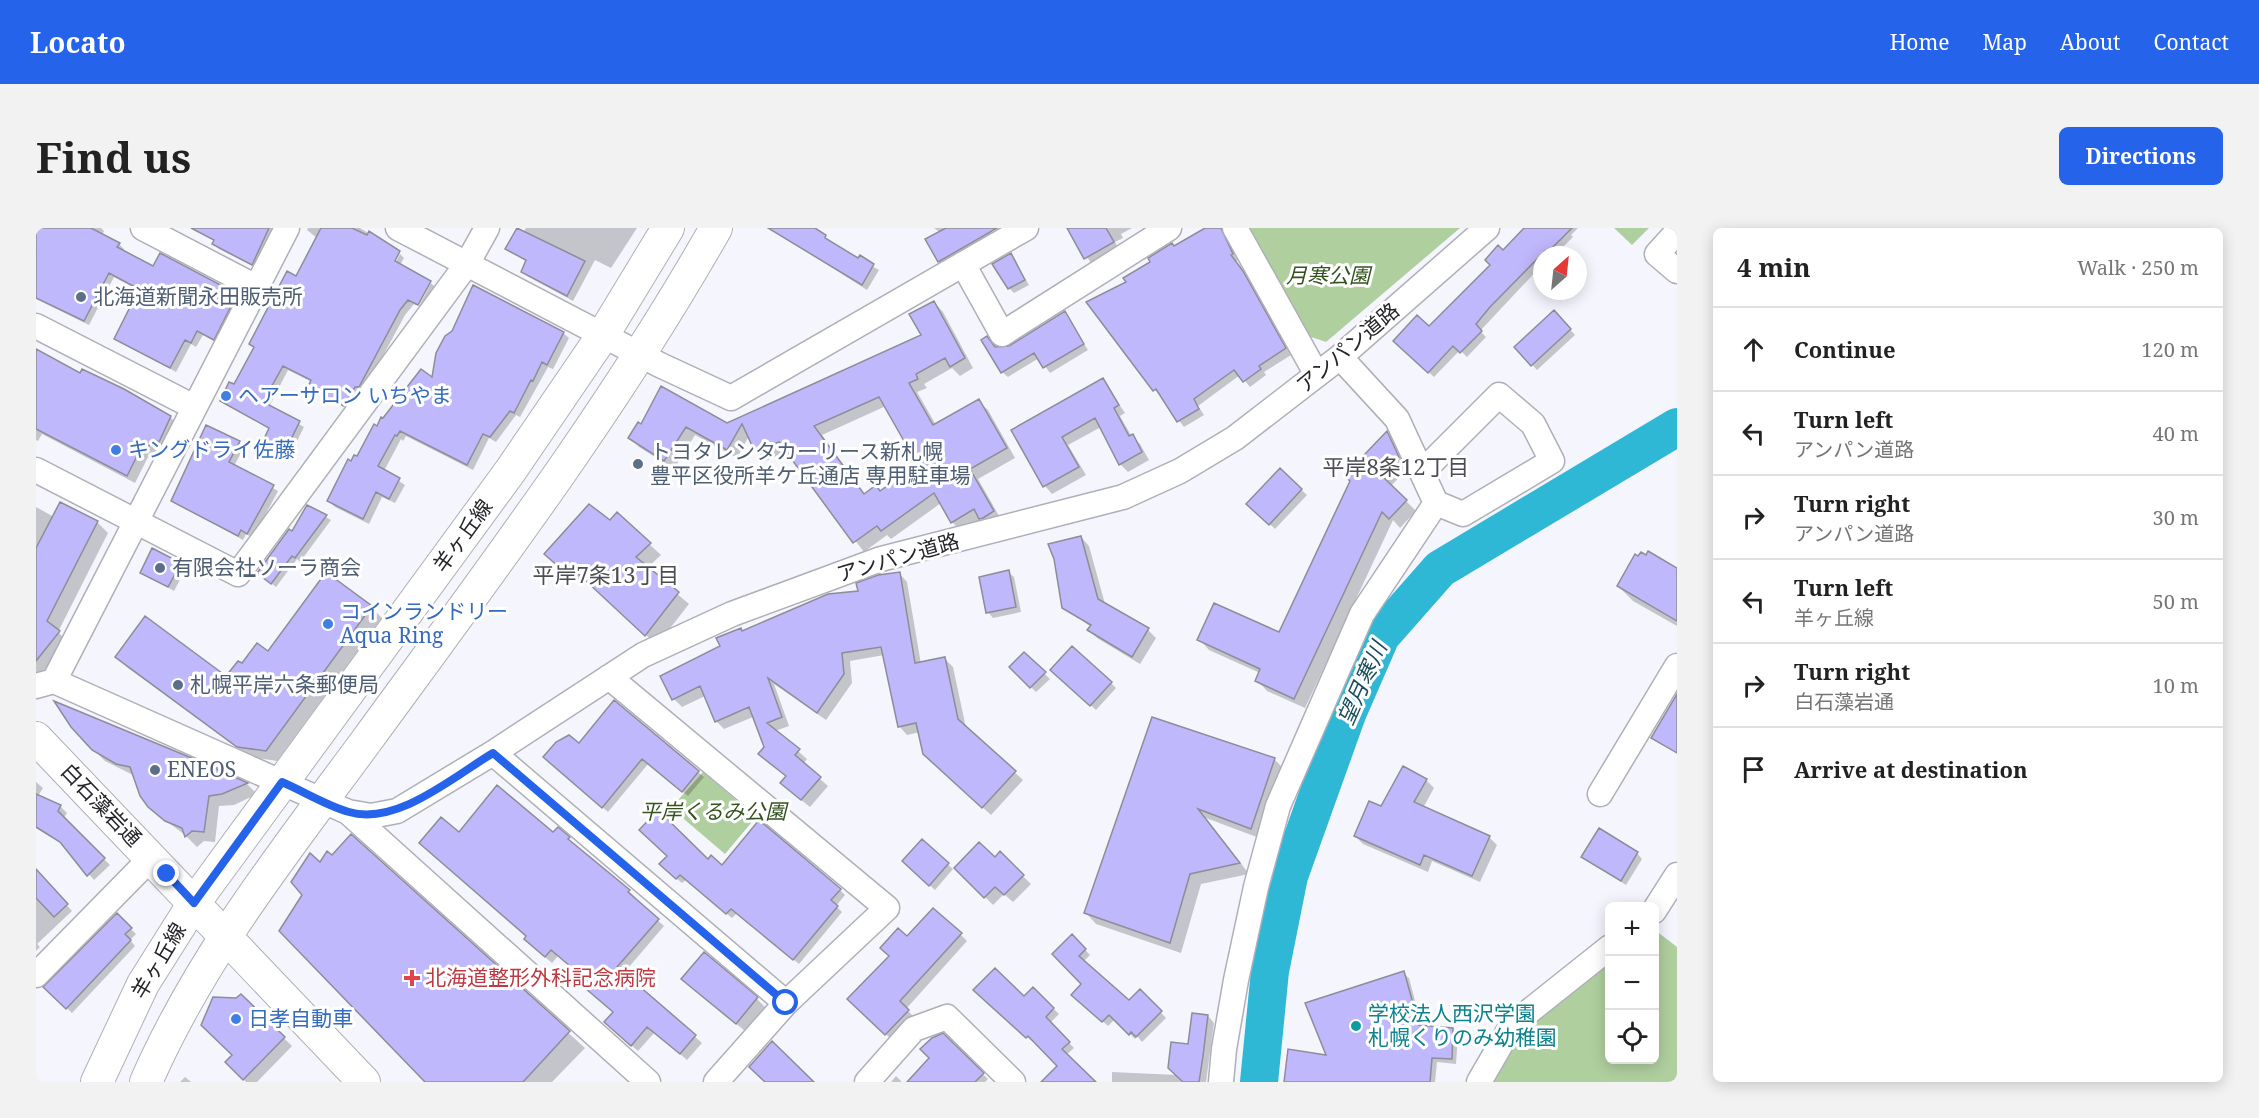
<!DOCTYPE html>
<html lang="en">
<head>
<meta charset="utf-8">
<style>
	:root { --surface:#fff; --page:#f2f2f2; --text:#222; --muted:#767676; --line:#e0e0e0; --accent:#2563eb }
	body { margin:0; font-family:"Noto Serif","Noto Sans JP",serif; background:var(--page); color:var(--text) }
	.controls { position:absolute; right:18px; bottom:18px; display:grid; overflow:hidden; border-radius:9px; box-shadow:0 3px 15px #0003 }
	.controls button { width:54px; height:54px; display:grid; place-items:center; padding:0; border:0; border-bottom:2px solid var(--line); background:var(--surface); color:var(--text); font:30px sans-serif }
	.compass { position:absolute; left:1497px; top:18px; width:54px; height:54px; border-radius:50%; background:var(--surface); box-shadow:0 3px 15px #0003; rotate:27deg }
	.stop { position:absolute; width:18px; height:18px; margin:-14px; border:4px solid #2563eb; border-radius:50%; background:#fff }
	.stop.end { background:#2563eb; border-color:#fff; box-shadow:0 2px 6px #0008 }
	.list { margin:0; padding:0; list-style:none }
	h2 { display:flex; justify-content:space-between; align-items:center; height:78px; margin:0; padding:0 24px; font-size:26px }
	h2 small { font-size:20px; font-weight:400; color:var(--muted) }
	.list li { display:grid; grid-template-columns:39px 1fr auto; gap:18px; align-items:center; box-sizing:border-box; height:84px; padding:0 24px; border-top:2px solid var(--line) }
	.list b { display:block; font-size:22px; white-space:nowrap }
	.list p { margin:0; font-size:20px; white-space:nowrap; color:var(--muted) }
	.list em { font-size:20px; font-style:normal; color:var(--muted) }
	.icon { flex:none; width:33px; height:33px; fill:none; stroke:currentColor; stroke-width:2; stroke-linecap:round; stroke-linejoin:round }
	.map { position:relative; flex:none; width:1641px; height:854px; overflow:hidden; border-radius:9px }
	header { display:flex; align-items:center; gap:36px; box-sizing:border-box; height:84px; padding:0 30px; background:var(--accent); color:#fff }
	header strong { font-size:28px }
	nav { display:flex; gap:33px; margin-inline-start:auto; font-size:21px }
	.intro { display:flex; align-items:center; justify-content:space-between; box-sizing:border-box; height:144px; padding:0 36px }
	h1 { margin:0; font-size:42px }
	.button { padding:15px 27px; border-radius:9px; background:var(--accent); color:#fff; font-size:21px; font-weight:700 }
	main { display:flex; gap:36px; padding:0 36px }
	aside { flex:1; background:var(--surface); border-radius:9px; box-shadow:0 3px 15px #0003 }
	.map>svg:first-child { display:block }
</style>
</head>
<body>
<header>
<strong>Locato</strong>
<nav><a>Home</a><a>Map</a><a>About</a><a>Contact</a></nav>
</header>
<div class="intro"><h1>Find us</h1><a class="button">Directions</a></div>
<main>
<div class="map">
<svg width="1641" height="854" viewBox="0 0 1641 854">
	<rect width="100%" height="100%" fill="#f5f5fe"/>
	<path fill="#b0cf9e" d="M1210 0H1424L1290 114 1272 108Z
		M1578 0H1613L1596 17Z
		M667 544 720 589 689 626 635 580Z
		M1619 702 1641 719V854H1454L1485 803 1573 730 1574 832H1618Z"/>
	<path fill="#0003" fill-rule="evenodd" d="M0 0H65L68 3 66 7 83 16 88 21 87 24 118 40 195 65 200 70 197 76 201 80 183 116 167 107 160 119 155 116 140 144 80 111 104 63 78 49 53 97 0 71Z
		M155 0H241L221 40 183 21 178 16 179 13Z
		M272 0H324L352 17 354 39 357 40 364 26 368 30 364 37 393 53 380 77 378 76 369 87 328 163 313 182 279 164 274 158 276 154 252 142 233 179 268 199 255 225 230 210 234 201 186 173 198 158 219 120 215 116 261 50 281 10 271 2Z
		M482 0 488 3 490 0H601L575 40 559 32 537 73 493 49 486 43 491 34 471 21Z
		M734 0H769L843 42 831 62Z
		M898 0H953L961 14 912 42 903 33 891 12 905 5Z
		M1032 0H1096L1085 6 1087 10 1079 14 1082 20 1055 35Z
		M1168 0H1192L1190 7 1202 32 1199 34 1212 51 1255 127 1228 144 1230 147 1214 159 1204 147 1162 178 1168 187 1148 199 1052 75 1092 55Z
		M1490 0H1542L1535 7 1537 9 1519 27H1506V37L1444 103 1450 109 1431 129 1424 122 1398 149 1359 113 1393 100Z
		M975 27 993 57 978 65 973 60Z
		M395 55 399 59 387 81 383 78Z
		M898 74 907 84 937 140 924 148 916 140 888 156 891 160 881 164 900 197 942 173 952 182 979 230 942 251 966 293 954 299 946 291 925 303 916 294 905 275 855 311 851 307 828 324 751 223 730 233 721 223 713 208 701 230 659 207 638 241 603 219 594 210 603 196H691L887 108ZM850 178 883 237 845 265 829 267 786 207Z
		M1518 84 1539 107 1501 142 1480 119Z
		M1028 85 1052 122 1014 145 1003 130 972 149 966 144 960 120H974Z
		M527 105 533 110 517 141 512 139 484 189 480 187 460 214 453 210 437 242 370 208 367 213 365 211 348 243 369 257 359 275 346 269 333 296 299 279 293 273 316 235 348 192 397 152Z
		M0 123 134 189 142 197 131 220 125 218 117 232 112 229 99 255 6 206 2 213 0 212Z
		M1067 152 1089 185 1084 188 1096 209 1104 216 1113 232 1092 244 1084 236 1065 199 1032 217 1050 247 1016 266 1009 258 977 203Z
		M1351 206 1361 216 1372 240 1355 258 1380 283 1364 300 1357 292 1269 480 1231 463 1221 452 1224 445 1173 422 1163 411 1243 406Z
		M203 214 208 219 198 238 242 263 217 310 210 306 207 312 137 273Z
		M1244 242 1271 267 1239 301 1212 276Z
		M0 279 18 289 61 294 72 305 22 404 33 415 6 449 0 444Z
		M272 279 295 292 264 334 261 331 240 359 227 349Z
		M581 286 625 327 611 340 653 376 621 417 547 350 541 355 521 337 574 294Z
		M1045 309 1053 318 1069 376 1112 402 1120 410 1104 436 1061 410 1053 402 1055 399 1028 379 1020 331Z
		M144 336 149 342 138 363 106 344Z
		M1641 342V398L1597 373 1582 358Z
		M972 344 978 349 985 384 957 390 952 384Z
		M863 345 871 354 885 436 909 431 917 439 930 500 987 552 955 587 897 534 884 504 871 507 863 498 848 427 814 433 816 455 790 492 738 456 753 498 739 503 771 531 767 536 792 558 774 579 754 563 751 549 724 526 730 519 717 489 688 501 680 493 669 468 646 479 638 471 686 419 705 402 707 404 823 364Z
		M335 379 346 390 241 533 214 529 92 440 81 429 191 450 206 438Z
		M988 426 1014 451 1000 464 975 439Z
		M1016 442 1075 455 1080 460 1060 482Z
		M578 474 668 549 652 568 612 536 572 584 514 534 543 517Z
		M22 476 211 556 221 566 198 577 183 578 179 614 168 613 161 619 149 607 125 589 99 548 69 533 57 521Z
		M1117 491 1238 531 1249 542 1226 611 1170 590 1213 646 1165 656 1145 725 1060 696 1050 685Z
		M1390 552 1398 560 1387 580 1453 609 1461 617 1444 654 1396 633 1392 644 1327 616 1319 608 1346 580Z
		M0 554 7 560 2 568 25 579 31 585 27 591 74 637 58 652 30 618 0 600Z
		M522 601 588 671 594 664 600 670 598 672 628 698 587 746 666 815 651 832 619 804 602 823 576 801 578 784 555 756 522 728 516 735 496 718 423 606H517Z
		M315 608 549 820 516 854H391L268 667 284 636 296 629Z
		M886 613 917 641 899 662 873 638Z
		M1601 625 1606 631 1590 657 1547 629Z
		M964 626 995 656 977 674 968 666 957 677 920 640 959 631Z
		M673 633 687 639 804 662 809 667 800 678 806 684 763 736 701 685 696 690 650 652 646 655 630 642Z
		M13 657 36 683 1 716 4 719 0 723V658Z
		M81 687 100 706 94 712 99 718 36 785 9 759Z
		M924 706 931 713 870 781 879 790 857 813 813 771 871 710Z
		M1036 708 1054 727 1047 734 1094 774 1104 763 1130 790 1106 814 1101 808 1099 811 1079 791 1072 798 1043 772 1047 756Z
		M1367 745 1373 750 1386 799 1416 802 1422 807 1420 836 1401 834 1399 854H1250L1292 829Z
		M655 759 721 771 729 779 709 803Z
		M997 761 1023 786 1014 795 1038 820 1030 827 1058 854H1017L1024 838 998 812 997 814 944 767 988 770Z
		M205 768 256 818 221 854H210L191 834 198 827 201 772Z
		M1172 788 1178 795 1170 854H1076V844L1141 847 1154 818Z
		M907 807 952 851 949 854H873L895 830Z
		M860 848 866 854H855Z
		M149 849 155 854H144Z"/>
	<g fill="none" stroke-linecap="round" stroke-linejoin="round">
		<path stroke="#2fb8d6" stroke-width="38" d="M1223 854 1234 743 1253 648 1311 486 1345 408 1404 341 1641 199"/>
	</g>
	<path fill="#c0b8fc" stroke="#8d8c97" stroke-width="1.5" fill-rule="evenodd" d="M0 0H55L84 15 81 19 117 38 124 25 196 63 192 71 197 74 178 112 161 103 155 115 149 112 134 140 78 111 103 61 73 45 48 93 0 70Z
		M155 0H233L216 37 176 16 178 12Z
		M285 0H316L331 7 333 3 364 23 359 33 395 53 382 77 372 72 364 82 323 159H319L308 178 272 159 275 152 247 138 227 174 264 193 250 221 228 211 233 200 184 173 193 154 198 156 218 119 213 116 251 43 260 48Z
		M481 0 549 33 531 68 485 44 490 32 469 21Z
		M732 0H779L790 7 789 10 822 30 824 27 838 36 826 57Z
		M910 0H961L902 34 889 11Z
		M1031 0H1070L1078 14 1048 31Z
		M1169 0H1185L1197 26 1195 27 1207 43 1250 120 1223 138 1225 141 1207 154 1198 142 1158 171 1163 181 1141 194 1120 161 1117 163 1050 74 1090 54 1087 50 1114 34 1112 30 1136 15 1138 18Z
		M1488 0H1536L1511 25 1509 23 1454 79 1440 96 1446 103 1424 125 1417 118 1392 145 1357 113 1381 87 1393 98 1454 37 1449 32 1462 17 1467 22Z
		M975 25 989 52 972 61 956 36Z
		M437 57 528 104 511 137 506 134 497 153 495 152 478 185 474 183 454 209 447 206 431 237 364 203 361 208 359 207 342 238 364 250 353 271 340 264 327 291 291 273 312 231 315 233 318 227 321 228 338 196 341 198 345 189 347 190 385 141 396 149 400 125 409 108 416 103Z
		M898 73 929 130 914 139 909 130 880 146 882 151 873 155 897 197 943 171 971 220 934 241 958 283 947 290 943 291 938 281 915 295 898 265 845 303 841 298 817 315 743 214 719 224 706 196 691 222 650 199 628 233 592 210 602 194 605 196 625 158 691 195 885 107 873 86ZM843 169 881 236 844 263 840 257 828 266 778 198Z
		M1518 82 1535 101 1495 138 1478 119Z
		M1029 83 1048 116 1007 140 998 125 965 145 945 112 951 108 959 119 973 118Z
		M0 121 44 145 46 141 88 161 135 188 123 214 117 211 109 225 104 222 91 248 0 201Z
		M1067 150 1083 177 1078 180 1093 208 1097 206 1106 224 1083 237 1059 190 1026 209 1043 239 1007 259 975 202Z
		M170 197 204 213 193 234 238 257 211 306 205 302 202 308 135 273Z
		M1351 203 1363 229 1345 247 1371 272 1353 291 1346 284 1258 471 1219 453 1224 441 1161 412 1178 375 1243 404 1314 253 1308 248Z
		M1244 240 1266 261 1233 297 1210 276Z
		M24 274 62 293 11 393 24 403 0 433V320Z
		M553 276 574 292 581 284 615 315 600 329 643 364 609 408 536 340 530 345 508 326Z
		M271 277 291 287 259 330 256 328 235 356 221 345 253 301 256 303Z
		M1045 308 1062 371 1113 400 1096 429 1051 402 1055 397 1026 380 1018 331 1012 316Z
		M116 320 145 335 132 359 104 345Z
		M1612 323 1641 340V393L1581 358 1599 326 1602 328 1605 324 1610 327Z
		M973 342 980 379 950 385 943 349Z
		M290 344 336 378 230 523 201 519 79 429 109 388 190 448 202 433 206 435 221 415 232 423Z
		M864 344 879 435 909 429 922 491 980 543 946 580 887 526 880 495 862 499 845 419 806 425 808 446 781 485 732 450 746 489 731 495 764 521 759 527 785 549 765 572 744 555 750 548 722 526 728 519 713 479 679 494 664 458 636 472 624 448 684 418 680 410 705 400 706 403 792 366 822 363 820 355 842 347Z
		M1036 418 1076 454 1054 478 1014 442Z
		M988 424 1010 444 994 460 973 439Z
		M1641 466V525L1615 510Z
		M578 472 663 543 646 564 606 531 566 580 507 529 520 514 533 507 543 515Z
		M18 473 163 533 212 555 186 566 173 568 168 604 156 603 149 609 146 600 129 593 112 579 104 568 94 539 80 536 56 522 35 499Z
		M1116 489 1239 530 1215 601 1162 581 1204 635 1154 646 1134 715 1048 685Z
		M1367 538 1391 551 1378 574 1454 608 1436 648 1388 627 1384 637 1318 608 1333 573 1345 578Z
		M461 557 517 604 522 599 534 609 532 611 594 662 592 664 623 691 581 739 660 807 644 826 611 799 595 818 568 794 577 784 549 760 554 755 515 722 509 729 488 711 490 708 383 615 405 589 423 604Z
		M0 566 25 577 22 583 69 630 51 648 24 614 0 599Z
		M622 582 672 631 675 627 686 637 723 592 805 661 795 672 802 678 757 732 695 681 690 686 644 647 640 651 623 636 631 628 603 602Z
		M1563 600 1602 624 1585 653 1545 629Z
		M315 606 534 803 487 854H389L243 703 266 667 255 654 274 625 284 634 291 623 296 627Z
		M886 611 913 635 893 658 866 633Z
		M943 614 959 629 964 623 988 647 968 667 959 659 948 670 918 640Z
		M0 641 32 676 18 689 0 670Z
		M897 680 926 705 864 773 873 782 849 807 811 771 853 728 844 720 862 700 871 708Z
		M81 685 96 700 89 706 95 712 30 781 7 759Z
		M1036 706 1050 721 1043 728 1093 772 1104 761 1126 783 1100 809 1095 804 1093 807 1073 787 1066 794 1035 767 1045 756 1016 726Z
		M668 724 722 769 700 796 645 751Z
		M959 740 988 768 997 759 1018 780 1010 789 1034 814 1026 821 1060 854H1005L1021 838 992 808 990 810 937 762Z
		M1368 743 1383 797 1417 800 1416 831 1396 830 1394 854H1248L1252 821 1290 827 1269 775Z
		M205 766 249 809 207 852 189 834 196 827 165 797 177 769 200 770Z
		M1156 785 1172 787 1167 828 1163 854H1147L1132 840 1135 814 1152 816Z
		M907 805 948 845 939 854H871L893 830 884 821 896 810Z
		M736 813 778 854H729L713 839Z"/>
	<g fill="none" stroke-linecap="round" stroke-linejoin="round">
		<g stroke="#afafb9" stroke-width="27">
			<path id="minor" d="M107 0 220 59
				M362 0 624 137 695 170 990 0
				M1199 0 1281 147
				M1641 4 1621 26 1641 43
				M927 36 966 106 1133 0
				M0 98 158 179
				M0 242 202 346 431 36 451 0
				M1386 244 1463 167 1497 196 1516 233 1427 286 1400 275
				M573 449 851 680 750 775 680 854
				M18 453 251 0
				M0 458 18 453 312 584 335 588 361 583 457 525 607 427 696 386 845 331 1087 269 1144 243 1199 210 1304 129 1451 0
				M457 525 750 775
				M1564 566 1641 438
				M312 584 612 854
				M1618 683 1641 647
				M0 747 115 630
				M831 854 878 801 911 789 977 854
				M1185 854 1188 821 1200 752 1220 659 1242 578 1326 386 1400 275 1361 191 1304 129
				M1443 854 1476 797 1574 719"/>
		</g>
		<g stroke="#afafb9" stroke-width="34">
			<path id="major" d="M0 510 328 854
				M61 854 107 756 158 675 475 242 567 107 632 0
				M110 854C165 728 250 622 331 512 453 345 578 180 680 0"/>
		</g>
		<use href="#minor" stroke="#fff" stroke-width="24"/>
		<use href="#major" stroke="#fff" stroke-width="32"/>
	</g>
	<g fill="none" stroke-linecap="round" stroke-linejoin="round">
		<path stroke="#2563eb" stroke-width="8" d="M131 646 158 675 246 554C267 563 291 578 313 584 361 598 417 549 457 525L750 775"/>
	</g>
	<g fill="#5c6f8a" stroke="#fff" stroke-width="2">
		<circle cx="45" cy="69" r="6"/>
		<circle cx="602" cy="236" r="6"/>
		<circle cx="124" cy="340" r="6"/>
		<circle cx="142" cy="457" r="6"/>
		<circle cx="119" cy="542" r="6"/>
	</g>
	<g fill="#3f7fe0" stroke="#fff" stroke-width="2">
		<circle cx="190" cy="168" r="6"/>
		<circle cx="80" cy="222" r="6"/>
		<circle cx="292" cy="396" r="6"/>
		<circle cx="200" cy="791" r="6"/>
	</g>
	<path fill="#e0444e" stroke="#fff" stroke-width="2" d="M373 741h6v6h6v6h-6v6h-6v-6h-6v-6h6z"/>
	<circle fill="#0f9aa8" stroke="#fff" stroke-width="2" cx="1320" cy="798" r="6"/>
	<g text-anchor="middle" stroke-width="6" stroke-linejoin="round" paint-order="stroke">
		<g font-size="21" font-style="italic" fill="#33531d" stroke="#fff">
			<text x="1292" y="55">月寒公園</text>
			<text x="677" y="591">平岸くるみ公園</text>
		</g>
		<g font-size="21" fill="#4e5e75" stroke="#fff" text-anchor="start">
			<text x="57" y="76">北海道新聞永田販売所</text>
			<text x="614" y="231">トヨタレンタカーリース新札幌<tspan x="614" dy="24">豊平区役所羊ケ丘通店 専用駐車場</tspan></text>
			<text x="136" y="347">有限会社ソーラ商会</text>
			<text x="154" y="464">札幌平岸六条郵便局</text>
			<text x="131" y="549">ENEOS</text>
		</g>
		<g font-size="21" fill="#262529" stroke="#fff">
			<text transform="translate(1312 120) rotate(-40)" y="7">アンパン道路</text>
			<text transform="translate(427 308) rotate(-54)" y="7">羊ヶ丘線</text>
			<text transform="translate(862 330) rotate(-16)" y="7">アンパン道路</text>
			<text transform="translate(65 577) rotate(46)" y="7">白石藻岩通</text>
			<text transform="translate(123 733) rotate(-59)" y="7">羊ヶ丘線</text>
		</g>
		<g font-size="21" fill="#366cbe" stroke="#fff" text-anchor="start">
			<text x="202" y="175">ヘアーサロン いちやま</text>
			<text x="92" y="229">キングドライ佐藤</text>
			<text x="304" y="391">コインランドリー<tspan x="304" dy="24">Aqua Ring</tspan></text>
			<text x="212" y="798">日孝自動車</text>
		</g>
		<g font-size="21" fill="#be3a42" stroke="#fff" text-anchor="start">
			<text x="389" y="757">北海道整形外科記念病院</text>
		</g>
		<g font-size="21" fill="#0d838f" stroke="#fff" text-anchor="start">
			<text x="1332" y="793">学校法人西沢学園<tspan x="1332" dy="24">札幌くりのみ幼稚園</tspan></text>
		</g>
		<g font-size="22" fill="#4d4d56" stroke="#fff">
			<text x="1360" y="247">平岸8条12丁目</text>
			<text x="570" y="355">平岸7条13丁目</text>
		</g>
		<g font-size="22" font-style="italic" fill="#184e5b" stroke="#fff">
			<text transform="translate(1326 455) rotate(-66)" y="8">望月寒川</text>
		</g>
	</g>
</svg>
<div class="controls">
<button>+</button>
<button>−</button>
<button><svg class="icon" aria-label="locate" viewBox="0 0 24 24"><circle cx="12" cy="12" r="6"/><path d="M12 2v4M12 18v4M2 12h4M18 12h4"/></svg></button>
</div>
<svg class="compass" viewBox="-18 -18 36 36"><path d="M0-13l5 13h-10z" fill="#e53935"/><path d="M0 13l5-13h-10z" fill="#767676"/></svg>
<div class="stop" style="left:750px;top:775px"></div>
<div class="stop end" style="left:131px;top:646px"></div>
</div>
<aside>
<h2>4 min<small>Walk · 250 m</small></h2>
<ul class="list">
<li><svg class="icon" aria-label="ahead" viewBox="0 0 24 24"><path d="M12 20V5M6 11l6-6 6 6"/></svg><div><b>Continue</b></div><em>120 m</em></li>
<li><svg class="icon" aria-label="left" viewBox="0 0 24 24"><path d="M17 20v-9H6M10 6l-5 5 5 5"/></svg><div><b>Turn left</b><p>アンパン道路</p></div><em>40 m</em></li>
<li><svg class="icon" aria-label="right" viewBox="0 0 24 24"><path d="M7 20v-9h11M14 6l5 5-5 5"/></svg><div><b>Turn right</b><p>アンパン道路</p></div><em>30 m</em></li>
<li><svg class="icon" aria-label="left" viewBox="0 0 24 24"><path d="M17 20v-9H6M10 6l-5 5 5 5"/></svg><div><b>Turn left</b><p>羊ヶ丘線</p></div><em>50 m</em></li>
<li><svg class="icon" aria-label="right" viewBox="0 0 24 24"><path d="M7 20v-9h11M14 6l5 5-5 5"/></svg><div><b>Turn right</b><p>白石藻岩通</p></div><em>10 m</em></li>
<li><svg class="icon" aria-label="arrive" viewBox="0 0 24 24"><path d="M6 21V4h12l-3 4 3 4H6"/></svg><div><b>Arrive at destination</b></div></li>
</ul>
</aside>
</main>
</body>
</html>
